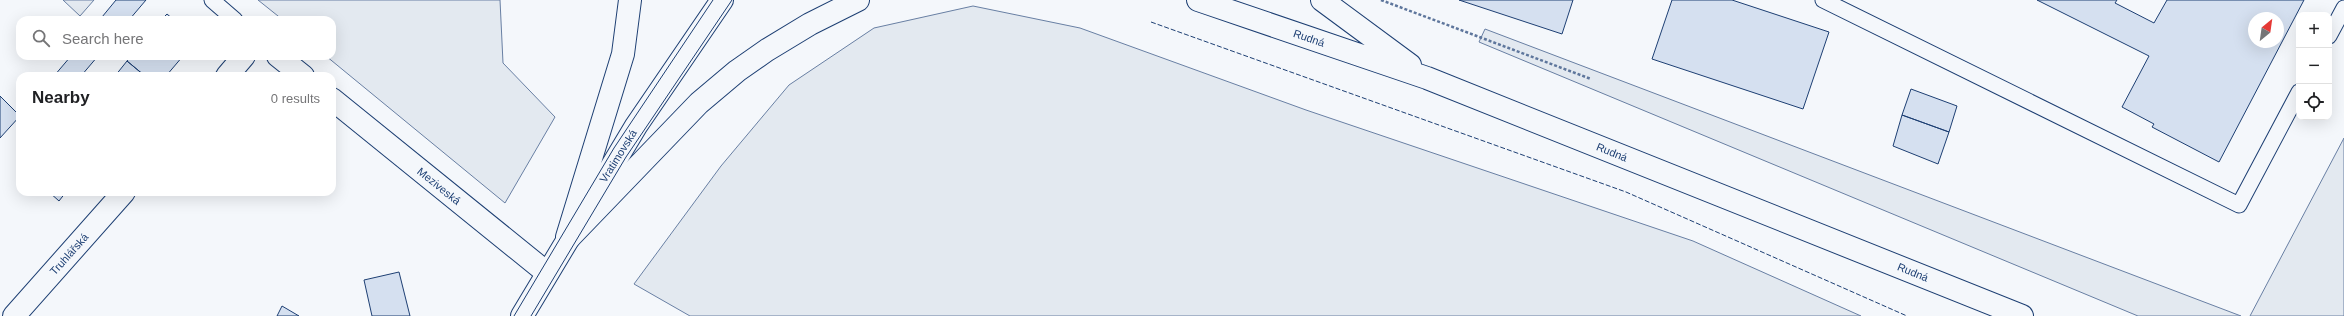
<!DOCTYPE html>
<html lang="en">
<head>
<meta charset="utf-8">
<style>
	:root { --surface:#fff; --page:#f6f6f6; --text:#202124; --muted:#757577; --line:#e0e0e0 }
	body { margin:0; font-family:Arial,sans-serif; background:var(--page); color:var(--text) }
	.controls { position:absolute; right:12px; top:12px; display:grid; overflow:hidden; border-radius:8px; box-shadow:0 4px 16px #0002 }
	.controls button { width:36px; height:36px; display:grid; place-items:center; padding:0; border:0; border-bottom:1px solid var(--line); background:var(--surface); color:var(--text); font:20px sans-serif }
	.compass { position:absolute; left:2248px; top:12px; width:36px; height:36px; border-radius:50%; background:var(--surface); box-shadow:0 4px 16px #0002; rotate:29deg }
	.list { margin:0; padding:0; list-style:none }
	h2 { display:flex; justify-content:space-between; align-items:center; height:52px; margin:0; padding:0 16px; font-size:17px }
	h2 small { font-size:13px; font-weight:400; color:var(--muted) }
	.icon { flex:none; width:22px; height:22px; fill:none; stroke:currentColor; stroke-width:2; stroke-linecap:round; stroke-linejoin:round }
	.map { position:relative; flex:none; width:2344px; height:316px; overflow:hidden }
	.search { position:absolute; background:var(--surface); box-shadow:0 4px 16px #0002; left:16px; top:16px; width:320px; height:44px; display:flex; align-items:center; gap:10px; box-sizing:border-box; padding:0 14px; border-radius:12px; color:var(--muted); font-size:15px }
	.panel { position:absolute; background:var(--surface); box-shadow:0 4px 16px #0002; left:16px; top:72px; width:320px; height:124px; border-radius:12px }
	.map>svg:first-child { display:block }
</style>
</head>
<body>
<div class="map">
<svg width="2344" height="316" viewBox="0 0 2344 316">
	<rect width="100%" height="100%" fill="#f4f7fb"/>
	<path fill="#e3e9f0" stroke="#687fa3" d="M63 0H94L80 16Z
		M258 0H500L503 63 555 117 505 203 326 56H332V20H283Z
		M973 6 1080 28 1306 110 1693 241 1861 316H690L634 284 721 166 789 85 874 28Z
		M1485 29 2241 316H2138L1479 42Z
		M2344 138V316H2250Z"/>
	<path fill="#d5e0f0" stroke="#1d3f73" fill-rule="evenodd" d="M116 0H146L129 20H105L102 17Z
		M1459 0H1573L1562 34Z
		M1672 0H1732L1829 32 1803 109 1652 59Z
		M2037 0H2117L2115 3 2154 23 2167 0H2304L2219 162 2152 127 2154 124 2122 107 2149 56ZM2254 18H2278V42H2254Z
		M167 14 174 20H161Z
		M71 56H98L81 76H54Z
		M131 56H183L166 76H145L127 61Z
		M127 61 145 76H115Z
		M1911 89 1957 106 1949 132 1902 115Z
		M0 96 20 116 0 138Z
		M1902 115 1949 132 1938 164 1893 146Z
		M49 192H66L59 201Z
		M399 272 410 316H372L364 280Z
		M282 306 299 316H277Z"/>
	<g fill="none" stroke-linecap="round" stroke-linejoin="round">
		<g stroke="#1d3f73" stroke-width="17">
			<path id="service" d="M212 0 235 20
				M1823 0 2239 205 2299 92
				M2329 36 2344 8"/>
		</g>
		<g stroke="#1d3f73" stroke-width="24">
			<path id="minor" d="M278 56 303 76
				M227 76 244 56
				M332 99 547 273
				M14 316 124 192"/>
		</g>
		<g stroke="#1d3f73" stroke-width="24">
			<path id="tertiary" d="M522 316 636 126 722 0"/>
		</g>
		<g stroke="#1d3f73" stroke-width="24">
			<path id="primary" d="M1198 0 1427 78 2022 316
				M1322 0 1410 65
				M567 237 623 54 630 0
				M567 240 699 103 737 71 767 50 810 24 858 0"/>
		</g>
		<path stroke="#5e769c" stroke-width="2.5" stroke-dasharray="3 2" stroke-linecap="butt" d="M1381 0 1591 79"/>
		<use href="#service" stroke="#f4f7fb" stroke-width="15"/>
		<use href="#minor" stroke="#f4f7fb" stroke-width="22"/>
		<use href="#tertiary" stroke="#f4f7fb" stroke-width="22"/>
		<use href="#primary" stroke="#f4f7fb" stroke-width="22"/>
		<path stroke="#1d3f73" stroke-width="1" d="M514 316 614 148 713 0
			M531 316 626 157 732 0"/>
		<path stroke="#1d3f73" stroke-width="1" stroke-dasharray="5 2" stroke-linecap="butt" d="M1151 22 1626 192 1907 316"/>
	</g>
	<g text-anchor="middle" stroke-width="3" stroke-linejoin="round" paint-order="stroke">
		<g font-size="11" fill="#1d3f73" stroke="#f4f7fb">
			<text transform="translate(1309 38) rotate(19)" y="4">Rudná</text>
			<text transform="translate(1612 152) rotate(22)" y="4">Rudná</text>
			<text transform="translate(618 156) rotate(-58)" y="4">Vratimovská</text>
			<text transform="translate(439 186) rotate(39)" y="4">Meziveská</text>
			<text transform="translate(69 254) rotate(-48)" y="4">Truhlářská</text>
			<text transform="translate(1913 272) rotate(22)" y="4">Rudná</text>
		</g>
	</g>
</svg>
<div class="controls">
<button>+</button>
<button>−</button>
<button><svg class="icon" aria-label="locate" viewBox="0 0 24 24"><circle cx="12" cy="12" r="6"/><path d="M12 2v4M12 18v4M2 12h4M18 12h4"/></svg></button>
</div>
<svg class="compass" viewBox="-18 -18 36 36"><path d="M0-13l5 13h-10z" fill="#e53935"/><path d="M0 13l5-13h-10z" fill="#757577"/></svg>
<div class="search"><svg class="icon" aria-label="search" viewBox="0 0 24 24"><circle cx="10" cy="10" r="6"/><path d="M15 15l6 6"/></svg>Search here</div>
<section class="panel">
<h2>Nearby<small>0 results</small></h2>
<ul class="list">
</ul>
</section>
</div>
</body>
</html>
